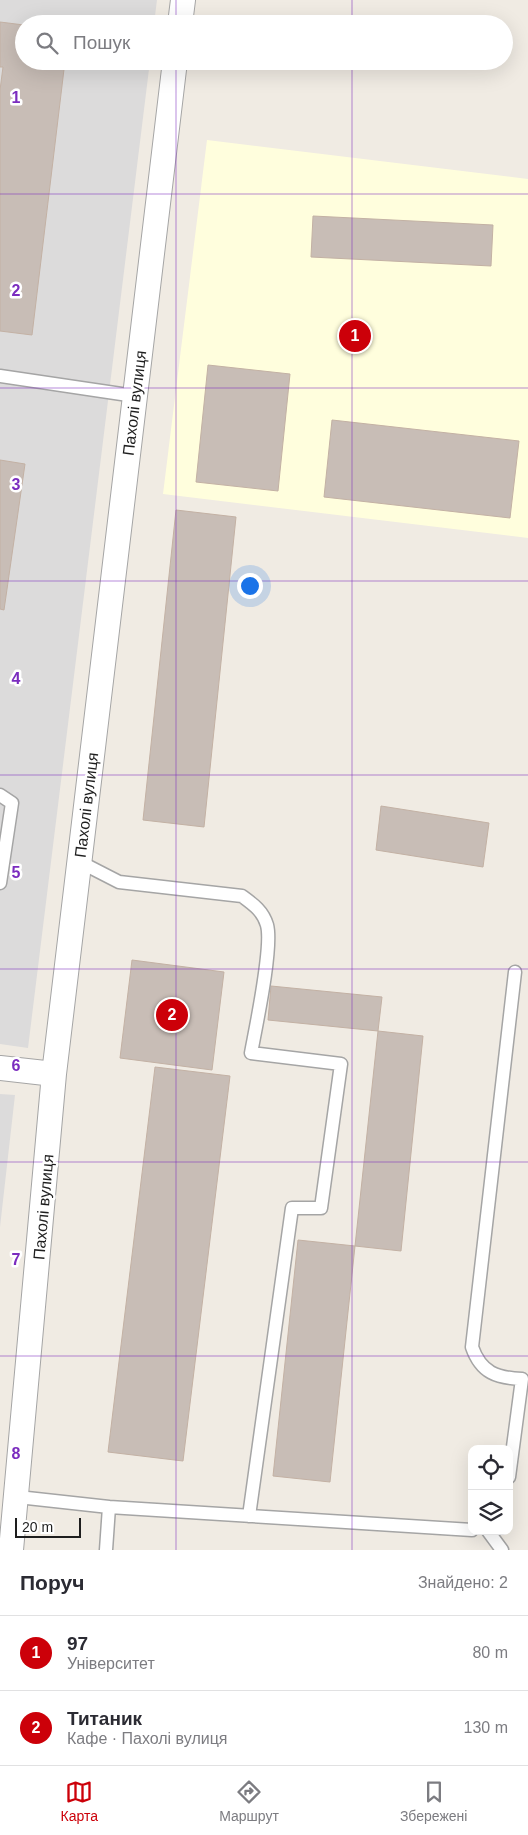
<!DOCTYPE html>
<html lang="uk">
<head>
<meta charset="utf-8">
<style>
	:root { --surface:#fff; --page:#f2f2f3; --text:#2b2b33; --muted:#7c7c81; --line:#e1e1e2; --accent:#cc0009 }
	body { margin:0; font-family:Arial,sans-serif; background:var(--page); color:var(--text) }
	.controls { position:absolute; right:15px; bottom:15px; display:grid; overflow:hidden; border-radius:10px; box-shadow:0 5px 20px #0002 }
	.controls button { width:45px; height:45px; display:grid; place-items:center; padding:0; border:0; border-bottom:1px solid var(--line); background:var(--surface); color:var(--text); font:25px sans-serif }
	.scale { position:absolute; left:15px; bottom:12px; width:66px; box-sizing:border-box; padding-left:5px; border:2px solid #1e1e1e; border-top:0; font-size:14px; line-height:18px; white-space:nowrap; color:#1e1e1e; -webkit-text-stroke:4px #fff; paint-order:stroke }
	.you { position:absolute; left:249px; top:585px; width:18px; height:18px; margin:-12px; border:4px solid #fff; border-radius:50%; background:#1a73e8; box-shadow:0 0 0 8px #1a73e833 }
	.badge { display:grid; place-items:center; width:32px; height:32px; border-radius:50%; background:var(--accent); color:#fff; font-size:16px; font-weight:700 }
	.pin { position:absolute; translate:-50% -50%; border:2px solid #fff; box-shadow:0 1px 5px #0006 }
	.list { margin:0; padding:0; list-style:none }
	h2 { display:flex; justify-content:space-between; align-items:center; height:65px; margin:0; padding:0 20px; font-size:21px }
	h2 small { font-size:16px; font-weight:400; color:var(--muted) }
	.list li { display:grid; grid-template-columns:32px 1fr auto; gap:15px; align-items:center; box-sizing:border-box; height:75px; padding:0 20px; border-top:1px solid var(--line) }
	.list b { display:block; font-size:19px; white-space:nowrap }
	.list p { margin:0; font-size:16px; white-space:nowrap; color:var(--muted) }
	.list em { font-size:16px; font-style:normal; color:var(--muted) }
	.icon { flex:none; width:28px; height:28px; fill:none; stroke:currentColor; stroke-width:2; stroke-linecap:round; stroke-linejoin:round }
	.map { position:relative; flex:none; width:528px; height:1550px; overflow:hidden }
	.search { position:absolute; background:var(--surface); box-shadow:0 5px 20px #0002; left:15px; right:15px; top:15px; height:55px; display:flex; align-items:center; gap:12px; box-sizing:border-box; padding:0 18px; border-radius:28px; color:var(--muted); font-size:19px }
	.sheet { height:215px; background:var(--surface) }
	nav { display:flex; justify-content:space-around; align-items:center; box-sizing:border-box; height:70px; border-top:1px solid var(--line); background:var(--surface); font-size:14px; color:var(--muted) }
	nav a { display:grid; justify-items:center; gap:2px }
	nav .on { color:var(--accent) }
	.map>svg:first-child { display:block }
</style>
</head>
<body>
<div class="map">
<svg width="528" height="1550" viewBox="0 0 528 1550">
	<rect width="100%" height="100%" fill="#f0ebe3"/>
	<path fill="#dcdbdb" d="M0 0H157L154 24H24V61H150L28 1048 0 1044Z
		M0 1094 15 1095 0 1227Z"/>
	<path fill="#fffedd" d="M207 140 528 179V538L163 494Z"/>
	<path fill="#c8bdb6" stroke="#c3b1a4" d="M0 22 24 25V61H65L32 335 0 331V90L3 67H0Z
		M313 216 493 225 491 266 311 257Z
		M208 365 290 374 278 491 196 482Z
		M332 420 519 441 510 518 324 497Z
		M0 460 25 464 4 610 0 609Z
		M176 510 236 517 204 827 143 820Z
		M381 806 489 823 483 867 376 850Z
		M132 960 224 972 212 1070 120 1058Z
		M271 986 382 997 378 1031 268 1020Z
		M378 1031 423 1036 401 1251 355 1246Z
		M155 1067 230 1076 183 1461 108 1452Z
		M298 1240 355 1246 330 1482 273 1476Z"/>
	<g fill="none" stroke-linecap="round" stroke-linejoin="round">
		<g stroke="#a5a5a5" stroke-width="15">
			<path id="service" d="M0 376 135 396
				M0 795 12 803 0 883
				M80 862 119 882 242 896C253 904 263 911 267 925 273 947 256 1026 251 1053L341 1064 321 1208H292L249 1516
				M509 1477 522 1379C497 1378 481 1373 472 1347L515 972
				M18 1497 109 1507 106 1550
				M109 1507 472 1530
				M488 1531 502 1550"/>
		</g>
		<g stroke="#a5a5a5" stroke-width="26">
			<path id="minor" d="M180 24 183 0
				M0 1068 54 1074
				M11 1550 54 1074 175 61"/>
		</g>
		<use href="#service" stroke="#fff" stroke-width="12"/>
		<use href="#minor" stroke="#fff" stroke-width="24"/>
	</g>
	<path fill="none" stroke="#7b2cbf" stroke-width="1" stroke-opacity="0.55" d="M176 0V24M352 0V24M176 61V1550M352 61V1550M0 194H528M0 388H528M0 581H528M0 775H528M0 969H528M0 1162H528M0 1356H528"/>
	<g text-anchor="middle" stroke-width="5" stroke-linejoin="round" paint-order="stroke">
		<g font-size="16" fill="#1e1e1e" stroke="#fff">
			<text transform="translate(134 403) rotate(-83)" y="6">Пахолі вулиця</text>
			<text transform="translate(86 805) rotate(-83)" y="6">Пахолі вулиця</text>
			<text transform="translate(43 1207) rotate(-85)" y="6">Пахолі вулиця</text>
		</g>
	</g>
	<g font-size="16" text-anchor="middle" font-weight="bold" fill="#7b2cbf" stroke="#fff" stroke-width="5" stroke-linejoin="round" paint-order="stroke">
		<text x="16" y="103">1</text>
		<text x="16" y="296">2</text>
		<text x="16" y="490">3</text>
		<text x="16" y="684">4</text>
		<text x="16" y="878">5</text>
		<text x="16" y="1071">6</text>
		<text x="16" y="1265">7</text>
		<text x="16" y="1459">8</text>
	</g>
</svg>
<div class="controls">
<button><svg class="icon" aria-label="locate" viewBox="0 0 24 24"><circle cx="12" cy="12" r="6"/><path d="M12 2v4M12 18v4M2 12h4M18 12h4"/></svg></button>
<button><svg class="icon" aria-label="layers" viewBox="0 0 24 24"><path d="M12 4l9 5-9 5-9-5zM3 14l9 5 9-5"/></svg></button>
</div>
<div class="scale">20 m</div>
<div class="you"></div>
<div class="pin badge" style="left:355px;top:336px">1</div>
<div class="pin badge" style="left:172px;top:1015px">2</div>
<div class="search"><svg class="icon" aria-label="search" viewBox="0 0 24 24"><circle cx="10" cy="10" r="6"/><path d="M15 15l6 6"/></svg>Пошук</div>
</div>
<section class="sheet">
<h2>Поруч<small>Знайдено: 2</small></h2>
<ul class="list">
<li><span class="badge">1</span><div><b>97</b><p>Університет</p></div><em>80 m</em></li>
<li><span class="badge">2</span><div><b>Титаник</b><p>Кафе · Пахолі вулиця</p></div><em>130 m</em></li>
</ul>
</section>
<nav>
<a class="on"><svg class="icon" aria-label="map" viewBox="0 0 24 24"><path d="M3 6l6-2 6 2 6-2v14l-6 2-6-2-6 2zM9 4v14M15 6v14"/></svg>Карта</a>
<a><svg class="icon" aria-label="directions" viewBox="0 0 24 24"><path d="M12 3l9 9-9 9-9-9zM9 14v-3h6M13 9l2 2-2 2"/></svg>Маршрут</a>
<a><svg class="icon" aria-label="saved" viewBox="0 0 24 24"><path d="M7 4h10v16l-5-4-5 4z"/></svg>Збережені</a>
</nav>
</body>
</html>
